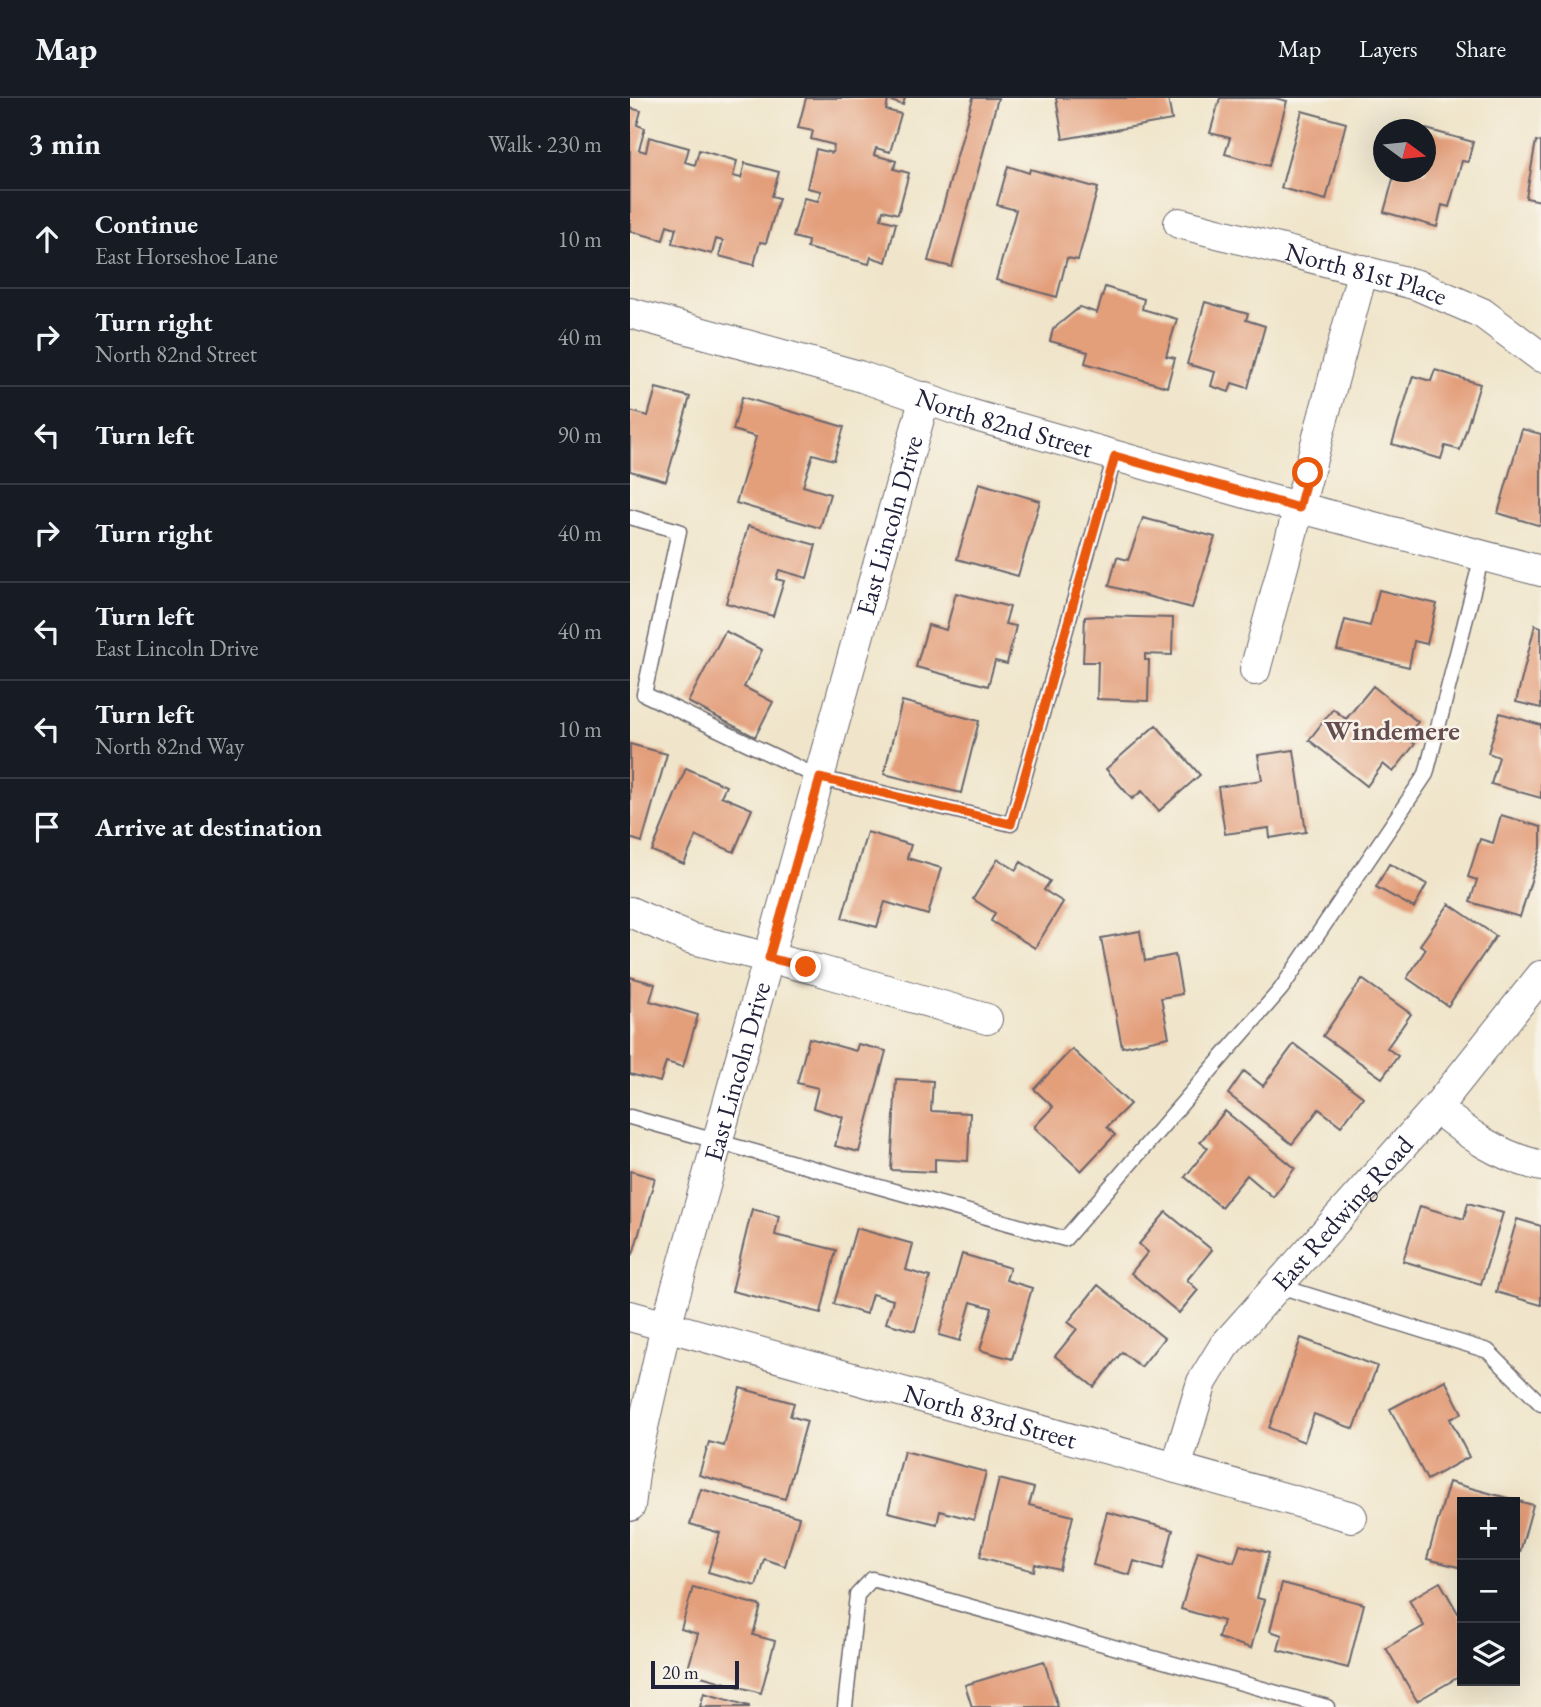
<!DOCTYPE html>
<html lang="en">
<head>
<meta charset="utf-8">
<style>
	:root { --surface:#171b24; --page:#20242c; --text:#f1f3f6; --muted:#9ea1a6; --line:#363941 }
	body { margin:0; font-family:"EB Garamond",serif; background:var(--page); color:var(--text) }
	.controls { position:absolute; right:21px; bottom:21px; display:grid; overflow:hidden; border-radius:0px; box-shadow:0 7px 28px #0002 }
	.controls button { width:63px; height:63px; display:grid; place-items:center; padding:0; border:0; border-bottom:2px solid var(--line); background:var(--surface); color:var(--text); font:35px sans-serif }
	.compass { position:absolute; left:743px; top:21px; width:63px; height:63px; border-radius:50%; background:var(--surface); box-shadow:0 7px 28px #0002; rotate:105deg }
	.scale { position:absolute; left:21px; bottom:18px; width:88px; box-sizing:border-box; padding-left:7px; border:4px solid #22223b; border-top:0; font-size:19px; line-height:24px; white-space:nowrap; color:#22223b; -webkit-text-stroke:5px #f7f3e8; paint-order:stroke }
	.stop { position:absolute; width:21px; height:21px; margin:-16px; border:5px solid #ea580c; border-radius:50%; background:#fff }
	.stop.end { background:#ea580c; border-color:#fff; box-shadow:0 2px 7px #0008 }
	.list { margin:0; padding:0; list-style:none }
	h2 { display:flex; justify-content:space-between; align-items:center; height:91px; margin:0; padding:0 28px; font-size:30px }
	h2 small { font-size:23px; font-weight:400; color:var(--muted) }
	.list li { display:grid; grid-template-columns:46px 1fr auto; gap:21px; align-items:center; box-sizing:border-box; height:98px; padding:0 28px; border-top:2px solid var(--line) }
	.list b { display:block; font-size:26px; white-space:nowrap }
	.list p { margin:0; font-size:23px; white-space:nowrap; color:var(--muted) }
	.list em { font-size:23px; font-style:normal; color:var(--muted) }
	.icon { flex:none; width:38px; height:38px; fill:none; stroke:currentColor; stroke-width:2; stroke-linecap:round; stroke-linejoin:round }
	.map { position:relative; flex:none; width:911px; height:1609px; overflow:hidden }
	header { display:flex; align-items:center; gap:42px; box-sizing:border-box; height:98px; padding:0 35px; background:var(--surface); border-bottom:2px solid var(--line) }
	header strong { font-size:33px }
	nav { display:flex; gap:38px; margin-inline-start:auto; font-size:24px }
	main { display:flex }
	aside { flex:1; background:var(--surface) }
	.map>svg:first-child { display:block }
</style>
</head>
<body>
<header>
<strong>Map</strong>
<nav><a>Map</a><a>Layers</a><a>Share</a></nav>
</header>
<main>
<aside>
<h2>3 min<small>Walk · 230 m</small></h2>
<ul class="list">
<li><svg class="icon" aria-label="ahead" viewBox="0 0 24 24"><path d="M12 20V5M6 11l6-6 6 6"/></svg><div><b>Continue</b><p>East Horseshoe Lane</p></div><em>10 m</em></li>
<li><svg class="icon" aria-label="right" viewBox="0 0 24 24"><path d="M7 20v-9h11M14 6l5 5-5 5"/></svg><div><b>Turn right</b><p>North 82nd Street</p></div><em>40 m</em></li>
<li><svg class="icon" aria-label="left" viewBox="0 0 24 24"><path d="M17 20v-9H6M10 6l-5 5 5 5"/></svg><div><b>Turn left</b></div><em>90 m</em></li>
<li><svg class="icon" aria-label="right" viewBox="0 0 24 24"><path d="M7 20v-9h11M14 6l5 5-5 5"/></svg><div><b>Turn right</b></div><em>40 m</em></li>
<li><svg class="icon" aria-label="left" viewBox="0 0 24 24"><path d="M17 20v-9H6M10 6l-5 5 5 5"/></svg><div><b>Turn left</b><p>East Lincoln Drive</p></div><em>40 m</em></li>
<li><svg class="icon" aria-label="left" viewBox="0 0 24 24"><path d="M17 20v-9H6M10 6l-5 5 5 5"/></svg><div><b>Turn left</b><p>North 82nd Way</p></div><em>10 m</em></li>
<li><svg class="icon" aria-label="arrive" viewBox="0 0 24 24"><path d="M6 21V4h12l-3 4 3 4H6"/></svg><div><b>Arrive at destination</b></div></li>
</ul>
</aside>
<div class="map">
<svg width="911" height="1609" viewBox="0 0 911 1609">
	<rect width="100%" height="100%" fill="#f7f3e8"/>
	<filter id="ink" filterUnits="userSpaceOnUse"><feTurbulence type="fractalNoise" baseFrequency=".0143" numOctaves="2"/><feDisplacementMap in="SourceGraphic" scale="14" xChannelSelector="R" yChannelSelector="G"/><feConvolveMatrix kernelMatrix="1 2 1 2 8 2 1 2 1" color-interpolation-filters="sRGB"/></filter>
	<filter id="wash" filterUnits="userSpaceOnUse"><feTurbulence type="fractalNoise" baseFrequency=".00686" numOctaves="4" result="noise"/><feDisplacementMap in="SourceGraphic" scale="28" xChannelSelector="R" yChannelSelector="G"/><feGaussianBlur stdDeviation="1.57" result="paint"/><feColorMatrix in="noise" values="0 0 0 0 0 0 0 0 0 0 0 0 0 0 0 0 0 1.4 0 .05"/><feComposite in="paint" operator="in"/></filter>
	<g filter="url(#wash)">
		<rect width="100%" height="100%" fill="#f0e5ca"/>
		<g id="blocks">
			<path fill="#e39e7a" d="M176 0H275L273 7 258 2 256 12 271 16 260 54 246 50 244 57 266 63 264 71 279 75 268 116 253 112 251 121 266 125 256 164 241 159 239 166 177 150 178 143 163 139 174 100 188 103 191 93 177 90 186 51 202 55 204 47 181 41 183 33 168 30Z
				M343 0H368L322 169 298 163Z
				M426 0H538L542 22 433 41Z
				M590 0H645L657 3 639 68 595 56 600 40 580 35Z
				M0 10 11 13 7 27 15 30 9 52 16 54 19 39 59 50 55 64 65 67 69 52 107 63 103 78 111 80 115 65 149 74 142 98 149 100 136 145 130 144 124 167 89 158 93 143 86 141 82 156 42 145 46 130 37 127 33 142 0 133Z
				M672 13 716 25 696 102 651 90Z
				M796 31 843 44 838 64 832 63 819 109 812 107 807 129 754 114 765 74H796Z
				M906 43 911 44V103L896 100Z
				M378 68 399 75 400 71 468 90 448 162 437 160 427 199 366 182 386 112 367 107Z
				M475 189 514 201 512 211 547 221 536 258 545 260 537 289 455 265 458 254 420 243 423 231 450 209 467 215Z
				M575 204 618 216 616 222 635 228 618 290 602 285 599 294 581 288 585 274 557 266Z
				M805 272 850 286 830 352 815 348 811 361 762 346 783 278 801 283Z
				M26 290 60 299 36 383 0 373V313L18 318Z
				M112 299 214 329 204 362 183 356 173 388 200 396 190 430 106 405 126 339 103 332Z
				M892 331 911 336V428L868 415Z
				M349 385 410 403 388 478 327 461Z
				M513 420 585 439 562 510 479 488 487 459 498 462Z
				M118 428 186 447 177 480 149 472 146 481 154 483 143 518 96 505Z
				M749 492 807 506 797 546 784 543 779 569 707 552 715 522 740 528Z
				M326 495 380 509 375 526 386 528 377 566 365 563 358 588 286 569 298 527 316 532Z
				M471 518 543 520 542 557 515 556V562H519L518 603 467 601 468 564H453L455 519Z
				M905 527 911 529V610L886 604Z
				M95 533 132 552 114 589 143 604 125 639 58 604Z
				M743 588 788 624 776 639 785 646 763 674 753 666 737 688 679 642 703 611 716 621Z
				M272 603 349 623 331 695 254 676Z
				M870 615 911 627V700L861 686 869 659 858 655Z
				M526 627 570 677 529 713 512 693 502 701 476 671Z
				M0 646 37 656 12 744 0 740Z
				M664 652 676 734 640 740 639 730 595 736 588 689 632 682 628 657Z
				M56 670 96 688 91 698 122 711 104 754 66 738 54 766 22 753Z
				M871 717 911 729V750L890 819 840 804 847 782 838 779 850 741 863 745Z
				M237 734 281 747 277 760 311 770 298 817 255 804 247 829 212 820Z
				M368 761 386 772 391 764 420 783 414 792 433 804 405 850 361 823 365 815 343 801Z
				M759 766 797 786 784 810 746 789Z
				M819 806 866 838 818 908 777 880 796 851 790 847Z
				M510 833 515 863 545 857 552 896 531 900 539 939 492 949 471 840Z
				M0 879 25 886 20 903 68 917 53 969 36 964 30 984 0 976Z
				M732 881 781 916 757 950 768 958 752 980 693 938Z
				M179 940 226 953 228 946 256 953 229 1054 205 1048 213 1019 183 1010 188 990 167 985Z
				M664 946 733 999 711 1028 689 1011 662 1046 598 996 614 973 633 988Z
				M442 951 500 1006 477 1029 485 1037 451 1073 404 1029 423 1009 404 991Z
				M266 981 303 983 301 1013 340 1015 338 1063 305 1061V1074L261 1072Z
				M595 1013 665 1070 643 1099 617 1077 591 1109 555 1079 578 1050 570 1044Z
				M0 1073 25 1080 3 1156 0 1155Z
				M838 1105 873 1115 851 1186 773 1163 790 1108 834 1121Z
				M122 1111 149 1118 145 1137 206 1152 191 1215 102 1193Z
				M536 1114 582 1152 557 1182 568 1192 549 1215 501 1175 518 1154 509 1146Z
				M887 1121 911 1128V1207L866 1194Z
				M226 1130 283 1146 276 1172 300 1179 285 1233 256 1225 263 1202 242 1196 236 1216 204 1206Z
				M332 1156 380 1170 376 1182 402 1190 382 1261 350 1252 362 1210 341 1204 330 1243 309 1237Z
				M468 1187 534 1240 511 1269 492 1254 464 1289 425 1258 447 1231 438 1224Z
				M671 1240 747 1268 724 1331 684 1316 674 1344 639 1330Z
				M815 1282 832 1315 820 1321 839 1359 797 1382 760 1311Z
				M110 1290 164 1305 160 1318 177 1323 155 1401 69 1377 79 1344 94 1348Z
				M274 1353 356 1374 344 1422 310 1413 307 1426 258 1414Z
				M369 1381 404 1390 399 1407 443 1418 430 1472 405 1466 404 1473 350 1459Z
				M819 1384 903 1407 890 1454 885 1453V1404H832V1470L797 1461Z
				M71 1391 169 1419 155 1468 134 1461 126 1488 78 1474 90 1435 60 1426Z
				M477 1414 543 1432 533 1471 504 1463 500 1477 463 1467Z
				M610 1447 639 1455 627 1500 635 1502 621 1550 588 1540 593 1523 551 1511 568 1453 604 1464Z
				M810 1484 832 1522V1577L787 1603 756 1550 794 1528 779 1502Z
				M652 1485 734 1506 718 1570 648 1552 652 1537 640 1533Z
				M63 1489 131 1508 123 1537 145 1543 131 1595 57 1574 68 1536 51 1531Z
				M414 1563 428 1609H342L335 1587Z
				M74 1595 119 1608V1609H70Z"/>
		</g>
	</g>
	<g filter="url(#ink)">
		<use href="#blocks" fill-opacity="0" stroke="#6a666d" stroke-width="2"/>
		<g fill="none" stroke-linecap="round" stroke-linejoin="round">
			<g stroke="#6a666d" stroke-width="17">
				<path id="service" d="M0 419 49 433 14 596 190 680 381 726 485 358
					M0 1019 435 1141 651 891 796 676 852 458
					M649 1188 858 1253 911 1306
					M215 1609 227 1497 242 1481 697 1609"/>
			</g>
			<g stroke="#6a666d" stroke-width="32">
				<g id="minor">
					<path id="s1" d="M549 125 787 187 852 215 911 259"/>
					<path id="s2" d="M0 215 229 278 339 316 637 401 911 473"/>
					<path d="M625 572 733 172"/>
					<path d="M0 814 59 840 188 872 357 921"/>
					<path d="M806 1010C841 1038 866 1057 911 1068"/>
					<path id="s3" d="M0 1218 722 1419"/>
					<path id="s4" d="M546 1370 572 1284 594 1248 806 1010 911 878"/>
					<path id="s5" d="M0 1408 6 1360 36 1228 295 299"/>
				</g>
			</g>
			<use href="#service" stroke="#fff" stroke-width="14"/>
			<use href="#minor" stroke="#fff" stroke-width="30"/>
		</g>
	</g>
	<g fill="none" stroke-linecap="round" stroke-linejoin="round" filter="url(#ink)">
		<path stroke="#ea580c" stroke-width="9" d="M176 869 139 860 190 680 381 726 485 358 669 410 678 375"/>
	</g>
	<g text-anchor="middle" stroke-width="5" stroke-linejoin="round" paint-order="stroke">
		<g font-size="26" fill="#22223b" stroke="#f7f3e8">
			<text dy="9" stroke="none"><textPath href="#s1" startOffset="194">North 81st Place</textPath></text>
			<text dy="9" stroke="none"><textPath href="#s2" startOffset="390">North 82nd Street</textPath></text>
			<text dy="9" stroke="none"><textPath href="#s5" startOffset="1015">East Lincoln Drive</textPath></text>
			<text dy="9" stroke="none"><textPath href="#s5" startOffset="448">East Lincoln Drive</textPath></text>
			<text dy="9" stroke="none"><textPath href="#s4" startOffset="310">East Redwing Road</textPath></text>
			<text dy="9" stroke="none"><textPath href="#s3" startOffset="374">North 83rd Street</textPath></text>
		</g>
		<g font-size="28" font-weight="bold" fill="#664d51" stroke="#f7f3e8">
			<text x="762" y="642">Windemere</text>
		</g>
	</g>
</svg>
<div class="controls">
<button>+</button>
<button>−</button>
<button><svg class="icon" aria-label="layers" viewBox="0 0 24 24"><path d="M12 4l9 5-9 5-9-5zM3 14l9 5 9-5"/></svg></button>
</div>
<svg class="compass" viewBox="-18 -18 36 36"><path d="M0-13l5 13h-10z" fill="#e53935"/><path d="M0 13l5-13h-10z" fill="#9ea1a6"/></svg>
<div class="scale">20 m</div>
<div class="stop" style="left:678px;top:375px"></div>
<div class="stop end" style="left:176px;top:869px"></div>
</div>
</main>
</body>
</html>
